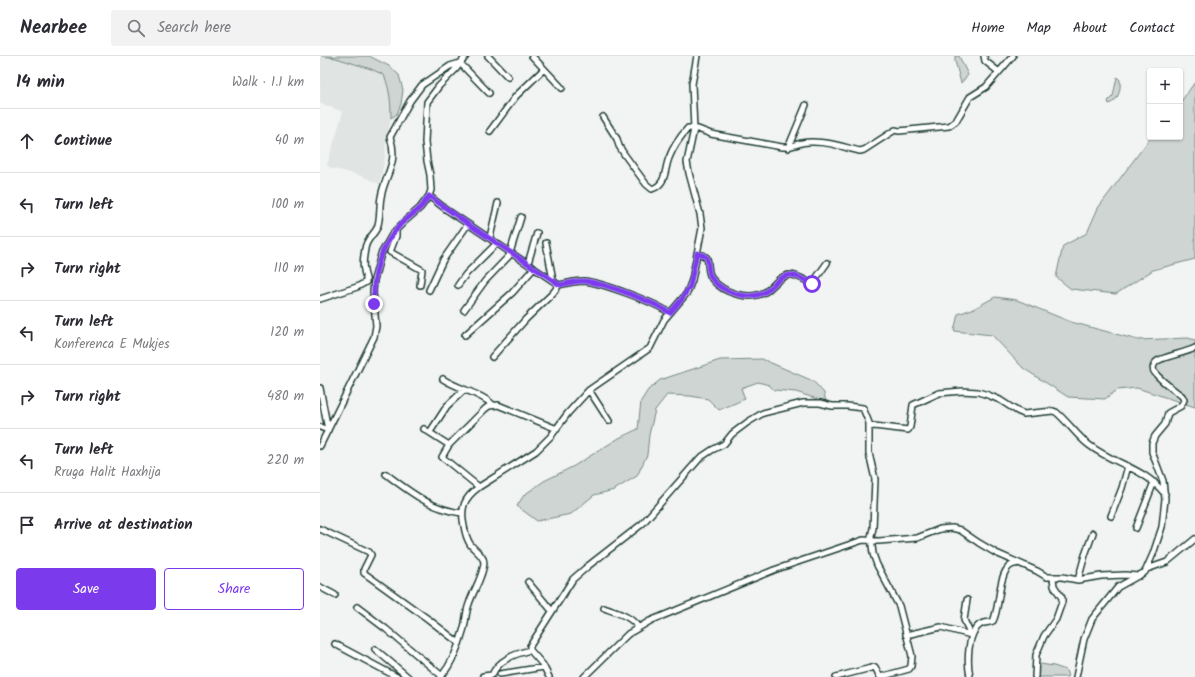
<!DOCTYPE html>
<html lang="en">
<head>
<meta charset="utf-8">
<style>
	:root { --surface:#fff; --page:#f2f2f3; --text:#2b2b33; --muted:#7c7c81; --line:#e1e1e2; --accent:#7c3aed }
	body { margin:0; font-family:Kalam,sans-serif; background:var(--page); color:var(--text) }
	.controls { position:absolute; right:12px; top:12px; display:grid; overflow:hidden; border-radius:4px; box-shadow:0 1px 3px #0004 }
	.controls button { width:36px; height:36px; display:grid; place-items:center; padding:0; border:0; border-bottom:1px solid var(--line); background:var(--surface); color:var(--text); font:20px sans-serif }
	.stop { position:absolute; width:12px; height:12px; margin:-9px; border:3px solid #7c3aed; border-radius:50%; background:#fff }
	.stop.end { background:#7c3aed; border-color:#fff; box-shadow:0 1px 4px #0008 }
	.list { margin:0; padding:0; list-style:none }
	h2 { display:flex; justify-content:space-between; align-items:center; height:52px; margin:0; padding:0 16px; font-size:17px }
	h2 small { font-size:13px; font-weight:400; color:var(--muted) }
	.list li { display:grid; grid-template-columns:26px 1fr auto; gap:12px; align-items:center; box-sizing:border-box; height:64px; padding:0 16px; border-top:1px solid var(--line) }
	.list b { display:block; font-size:15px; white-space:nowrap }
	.list p { margin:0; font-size:13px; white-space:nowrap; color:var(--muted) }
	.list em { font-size:13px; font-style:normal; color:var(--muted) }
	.actions { display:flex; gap:8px; padding:12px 16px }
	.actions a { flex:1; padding:9px 0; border:1px solid var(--accent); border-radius:4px; text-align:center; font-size:14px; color:var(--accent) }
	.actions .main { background:var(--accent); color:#fff }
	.icon { flex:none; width:22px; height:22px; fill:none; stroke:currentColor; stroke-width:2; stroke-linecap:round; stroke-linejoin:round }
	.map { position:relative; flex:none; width:875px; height:621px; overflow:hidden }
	header { display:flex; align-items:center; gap:24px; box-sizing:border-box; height:56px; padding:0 20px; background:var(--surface); border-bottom:1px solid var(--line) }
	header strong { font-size:19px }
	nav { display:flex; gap:22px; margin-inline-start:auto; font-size:14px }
	.search { width:280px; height:36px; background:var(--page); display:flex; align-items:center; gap:10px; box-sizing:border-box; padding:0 14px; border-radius:4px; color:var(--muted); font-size:15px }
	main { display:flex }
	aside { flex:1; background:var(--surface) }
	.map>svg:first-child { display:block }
</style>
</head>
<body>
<header>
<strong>Nearbee</strong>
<div class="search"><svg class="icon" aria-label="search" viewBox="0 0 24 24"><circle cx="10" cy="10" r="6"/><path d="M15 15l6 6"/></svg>Search here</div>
<nav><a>Home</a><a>Map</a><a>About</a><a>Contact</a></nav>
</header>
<main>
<aside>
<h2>14 min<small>Walk · 1.1 km</small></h2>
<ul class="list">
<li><svg class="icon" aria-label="ahead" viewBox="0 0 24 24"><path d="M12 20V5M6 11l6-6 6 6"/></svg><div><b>Continue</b></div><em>40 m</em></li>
<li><svg class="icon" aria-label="left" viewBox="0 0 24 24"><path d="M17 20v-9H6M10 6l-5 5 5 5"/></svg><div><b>Turn left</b></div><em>100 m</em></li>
<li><svg class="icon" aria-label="right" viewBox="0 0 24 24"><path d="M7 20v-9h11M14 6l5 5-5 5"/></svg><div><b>Turn right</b></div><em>110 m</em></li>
<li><svg class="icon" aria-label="left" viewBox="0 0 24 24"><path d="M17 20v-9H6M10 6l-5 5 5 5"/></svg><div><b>Turn left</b><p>Konferenca E Mukjes</p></div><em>120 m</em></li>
<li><svg class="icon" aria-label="right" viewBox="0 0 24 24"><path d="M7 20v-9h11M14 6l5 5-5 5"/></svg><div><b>Turn right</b></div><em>480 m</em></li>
<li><svg class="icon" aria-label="left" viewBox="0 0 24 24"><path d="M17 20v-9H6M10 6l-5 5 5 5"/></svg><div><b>Turn left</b><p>Rruga Halit Haxhija</p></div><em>220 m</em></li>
<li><svg class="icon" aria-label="arrive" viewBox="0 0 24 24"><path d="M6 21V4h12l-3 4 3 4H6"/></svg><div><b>Arrive at destination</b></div></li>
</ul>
<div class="actions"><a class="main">Save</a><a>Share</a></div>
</aside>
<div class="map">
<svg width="875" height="621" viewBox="0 0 875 621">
	<rect width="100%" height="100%" fill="#f2f3f3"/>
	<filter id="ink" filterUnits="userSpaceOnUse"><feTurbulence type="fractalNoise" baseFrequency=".025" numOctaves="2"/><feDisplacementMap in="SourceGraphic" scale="8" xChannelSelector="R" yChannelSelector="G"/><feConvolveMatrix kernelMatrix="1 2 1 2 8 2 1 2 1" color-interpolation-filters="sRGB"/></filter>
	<g filter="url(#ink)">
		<path fill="#e0e4e3" d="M0 0 16 2 51 13 64 19 69 33 71 46V62L66 85 65 100 61 120 59 128 42 120 11 112 7 109 23 56 0 47Z"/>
		<path fill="#ced5d3" stroke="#768984" d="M2 0H49L69 10 79 19 83 34 81 48 77 58 71 62C71 46 70 34 64 19L51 13 16 2Z
			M635 0H639L648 19 641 27 635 5Z
			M797 21 800 24C801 33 799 44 789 48L788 45 793 40Z
			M875 26V203L833 214 796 238 751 233 736 221 743 190 767 177 778 152 831 81H860V47Z
			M675 241 697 244 751 266 818 284 868 282 875 284V351L817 332 797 334 785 343 748 341 703 312 672 279 634 275 638 258 655 252Z
			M442 303 493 325 504 337 506 346 476 336 454 334 449 329 438 326 421 332 425 343 399 354 388 343 370 340 347 339 335 354 329 379 327 399 317 420 294 434 274 439 251 458 217 465 197 450 204 439 224 425 254 410 299 382 318 373 321 345 328 334 340 324 400 304Z
			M720 608 734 610 746 614 748 621H718V609Z"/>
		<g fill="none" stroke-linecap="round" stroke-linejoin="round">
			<g stroke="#1f3d34" stroke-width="8">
				<path id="minor" d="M168 0 188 21
					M212 0 242 32
					M664 0 665 5 679 16
					M283 61 297 83 299 90 304 98 326 128 332 133C347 128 344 114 349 102 353 91 360 81 368 72L378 73 391 78 462 91C473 92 478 86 489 86 507 85 523 91 540 95L544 94 575 74 579 75 629 70 636 65 650 41 666 31 693 0
					M170 75 196 40 224 13
					M468 92 486 49
					M109 140 127 154 239 229C248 227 256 225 264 225 283 227 334 246 350 257
					M76 174V180L70 196 102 214 100 229
					M170 181 178 147
					M226 187 233 224
					M377 197 383 199 387 202C389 209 387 216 392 223 403 237 429 245 445 236 453 231 460 219 470 219 478 219 486 225 492 228L507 207
					M208 207 217 177
					M138 229 146 218 177 187
					M109 234 123 204 148 168
					M0 243 37 231 46 226C47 221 44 219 44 214 42 208 44 199 45 193 46 183 53 180 57 172 61 162 59 151 61 141 65 118 79 107 70 81L90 45 102 29 130 10 140 7 169 37
					M144 254 165 225 189 200 201 161
					M145 279 192 237 214 212
					M172 301 206 263 233 237 239 229
					M123 323C138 333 161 337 173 349
					M0 332 8 374
					M269 334 289 365
					M0 371 8 374
					M549 371 554 370 588 374 590 371 593 349 619 337 642 335 658 336 668 339 680 344 697 355 704 358 733 355 736 356C748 366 757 380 769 389 795 409 822 410 845 438
					M104 373 129 389
					M110 376 127 350 144 334
					M0 390 54 281 56 270 53 236 54 224 61 198 73 177 85 165 100 152 109 140 111 134 110 119 107 105 105 86 107 46 119 30 136 13 146 0
					M66 418C89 435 112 454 142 457
					M159 431 122 401 129 389 165 353 169 350 178 349 237 373
					M791 460 802 432 808 410
					M816 472 834 426
					M0 473 49 496 51 499 44 513V517L108 563 139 587
					M827 513 847 506 875 483
					M758 524 765 499 773 477
					M208 526 232 555
					M0 531 15 539
					M37 551 66 573 122 620
					M284 552C295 556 311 560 318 571
					M586 579 621 571 651 579 644 564 647 544
					M15 588 77 621
					M55 593 88 621
					M180 618 224 611
					M163 620 172 619C178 604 195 598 210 594
					M121 621C133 606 139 591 144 572 146 564 146 555 149 548 153 535 163 521 164 507 164 499 154 494 150 488 147 483 145 476 144 470 140 452 144 442 159 431L216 395 231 380 248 357 269 334 330 292 344 264 367 237 372 224 382 172 380 158 369 117 367 106 374 73 372 28 377 0
					M229 621 223 609 210 594V590L253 523 268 510 322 468 380 402 392 394 404 388 412 378 428 366 443 357 483 347H500L512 350H527L543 352 549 367V397L555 423 553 472 551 481 553 498 557 509 579 550 592 600 591 610 589 613 560 621
					M264 621 308 578 330 565 454 514 543 484 559 485 597 482 620 473 632 472 640 474 659 487 676 497 717 515 727 521H742L758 524 781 520 805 519 819 520
					M516 621 555 611 560 621
					M650 621C647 606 647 576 661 568 665 566 670 567 673 565 680 553 678 518 690 510 692 508 696 508 699 507
					M715 621 716 599 724 580 736 563 742 546V542L734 530 733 522
					M756 621 764 583 772 563 798 531 825 516 833 498 842 471 845 443 843 425 832 396V387L835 380 845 368 848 357 861 350 864 344 862 340C853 333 842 326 835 317 832 314 833 309 836 306 841 301 866 297 875 292"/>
			</g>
			<use href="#minor" stroke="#fff" stroke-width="5"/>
		</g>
	</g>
	<g fill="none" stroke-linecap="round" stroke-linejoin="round" filter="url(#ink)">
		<path stroke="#7c3aed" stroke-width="5" d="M54 248C52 218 60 191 81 168 87 162 94 158 100 152 103 149 106 144 109 140L148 168 240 229C248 227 256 225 264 225 284 227 334 246 350 257L362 243 370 230 377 197 383 199 387 202C389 209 387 216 392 223 403 237 429 245 445 236 453 231 460 219 470 219 478 219 486 225 492 228"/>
	</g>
</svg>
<div class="controls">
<button>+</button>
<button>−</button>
</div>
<div class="stop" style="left:492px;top:228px"></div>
<div class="stop end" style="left:54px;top:248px"></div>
</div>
</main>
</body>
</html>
